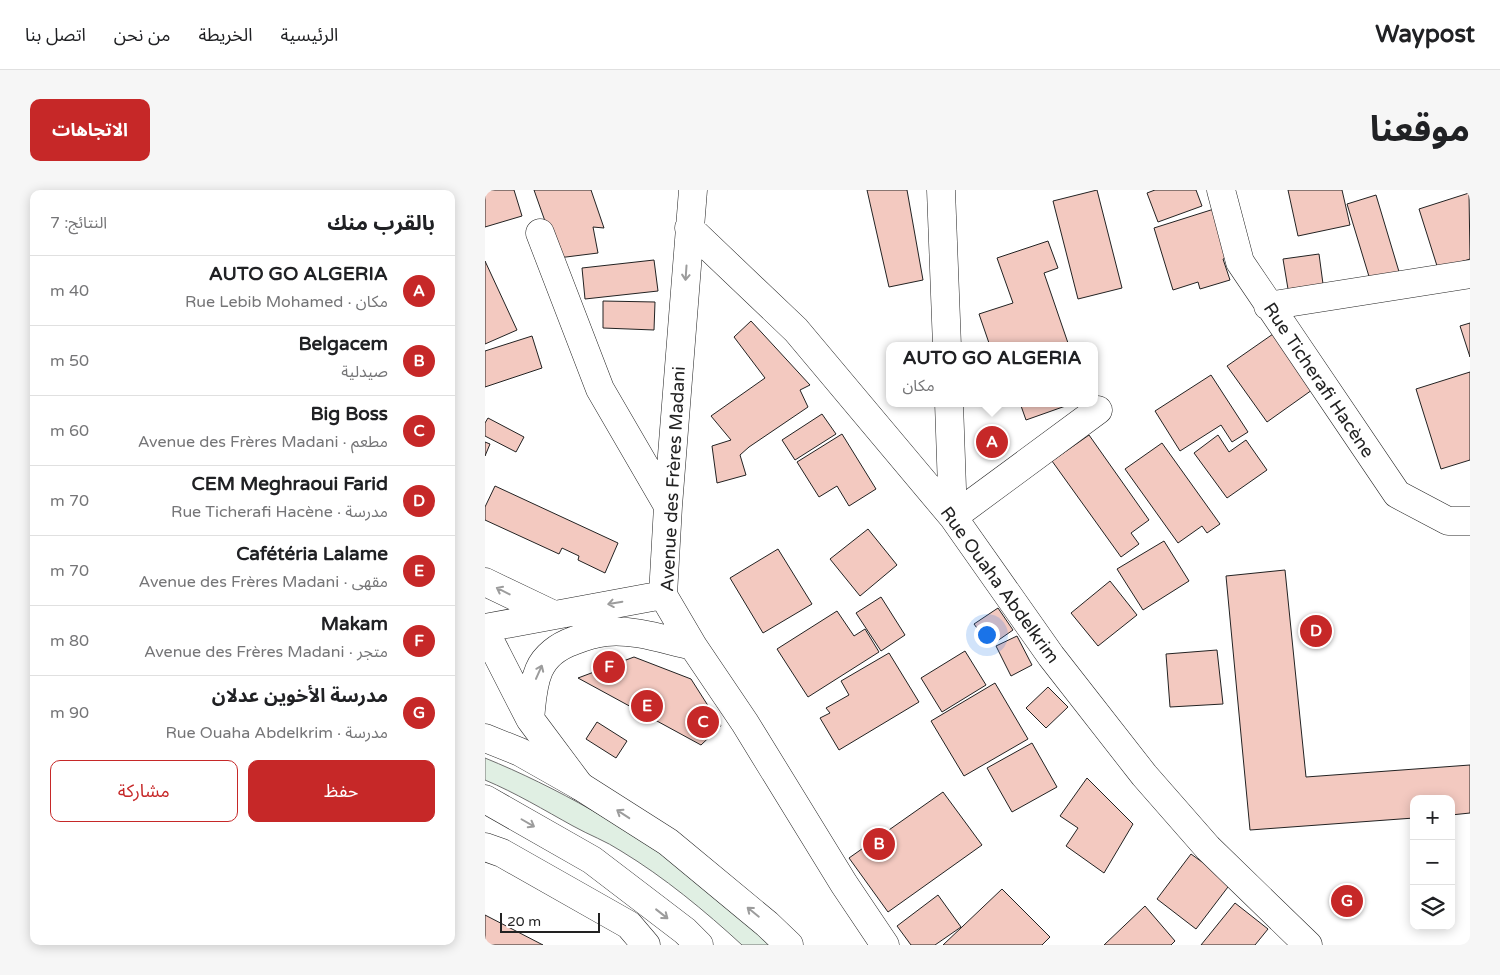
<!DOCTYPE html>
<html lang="ar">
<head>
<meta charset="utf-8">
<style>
	:root { --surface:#fff; --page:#f6f6f6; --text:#202124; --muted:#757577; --line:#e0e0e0; --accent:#c62828 }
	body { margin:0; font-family:"Varela Round","Noto Sans Arabic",sans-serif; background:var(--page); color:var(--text); direction:rtl }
	.controls { position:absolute; right:15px; bottom:15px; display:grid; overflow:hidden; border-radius:10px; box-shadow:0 2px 12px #0003 }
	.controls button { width:45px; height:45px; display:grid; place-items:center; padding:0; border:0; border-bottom:1px solid var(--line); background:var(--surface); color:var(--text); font:25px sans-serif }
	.scale { position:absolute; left:15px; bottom:12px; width:100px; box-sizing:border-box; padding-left:5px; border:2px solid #222; border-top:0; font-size:14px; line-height:18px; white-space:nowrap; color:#222; -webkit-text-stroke:4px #fff; paint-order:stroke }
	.you { position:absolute; left:501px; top:444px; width:18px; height:18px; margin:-12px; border:4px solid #fff; border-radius:50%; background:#1a73e8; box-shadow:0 0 0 8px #1a73e833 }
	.badge { display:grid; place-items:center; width:32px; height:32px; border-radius:50%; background:var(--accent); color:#fff; font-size:16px; font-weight:700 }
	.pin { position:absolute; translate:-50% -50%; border:2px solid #fff; box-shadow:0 1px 5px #0006 }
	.popup { position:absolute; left:401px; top:152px; width:212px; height:65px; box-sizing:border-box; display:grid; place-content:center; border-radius:10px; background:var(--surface); filter:drop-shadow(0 1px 4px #0005); font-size:16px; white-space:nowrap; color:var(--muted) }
	.popup b { font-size:19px; color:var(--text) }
	.popup::after { content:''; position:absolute; left:50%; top:100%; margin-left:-10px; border:10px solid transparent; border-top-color:var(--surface) }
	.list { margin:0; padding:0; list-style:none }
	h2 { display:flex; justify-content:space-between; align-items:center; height:65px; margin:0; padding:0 20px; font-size:21px }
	h2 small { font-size:16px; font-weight:400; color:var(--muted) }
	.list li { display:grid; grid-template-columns:32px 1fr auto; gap:15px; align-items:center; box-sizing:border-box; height:70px; padding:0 20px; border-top:1px solid var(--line) }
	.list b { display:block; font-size:19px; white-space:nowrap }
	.list p { margin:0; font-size:16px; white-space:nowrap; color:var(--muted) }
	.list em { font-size:16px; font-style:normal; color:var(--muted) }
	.actions { display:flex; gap:10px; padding:15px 20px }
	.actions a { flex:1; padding:11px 0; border:1px solid var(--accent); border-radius:10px; text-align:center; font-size:18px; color:var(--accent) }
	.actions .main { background:var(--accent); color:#fff }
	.icon { flex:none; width:28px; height:28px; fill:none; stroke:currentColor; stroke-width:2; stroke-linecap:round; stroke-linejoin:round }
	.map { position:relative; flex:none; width:985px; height:755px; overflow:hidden; direction:ltr; border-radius:10px }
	header { display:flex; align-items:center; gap:30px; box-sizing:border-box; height:70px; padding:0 25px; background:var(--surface); border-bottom:1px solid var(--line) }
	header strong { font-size:24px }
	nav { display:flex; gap:28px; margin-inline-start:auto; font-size:18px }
	.intro { display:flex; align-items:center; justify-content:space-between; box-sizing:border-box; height:120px; padding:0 30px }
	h1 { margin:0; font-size:35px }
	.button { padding:12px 22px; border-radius:10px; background:var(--accent); color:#fff; font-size:18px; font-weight:700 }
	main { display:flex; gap:30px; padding:0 30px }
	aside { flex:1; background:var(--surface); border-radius:10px; box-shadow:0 2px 12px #0003 }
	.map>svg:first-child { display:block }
</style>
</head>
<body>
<header>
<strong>Waypost</strong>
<nav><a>الرئيسية</a><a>الخريطة</a><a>من نحن</a><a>اتصل بنا</a></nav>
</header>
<div class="intro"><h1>موقعنا</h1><a class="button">الاتجاهات</a></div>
<main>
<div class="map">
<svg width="985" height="755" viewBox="0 0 985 755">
	<rect width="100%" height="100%" fill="#fff"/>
	<path fill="#e0efe3" stroke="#6f6f6f" d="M0 568C71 597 145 639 206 685 234 706 260 732 287 755H257C220 721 179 687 136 661 121 651 104 645 88 636 59 620 31 603 0 590Z"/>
	<path fill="#f3c9c0" stroke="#222" d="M0 0H29L37 26 0 37Z
		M49 0H106L119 38 108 37 113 63 73 68Z
		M382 0H422L438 90 404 97Z
		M612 0 637 98 593 109 568 11Z
		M670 0H711L717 16 673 32 662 3Z
		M803 0H857L865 35 813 46Z
		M984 3 985 69 953 79 934 19Z
		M891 5 915 85 886 93 862 14Z
		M729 19 744 67 738 69 745 90 715 99 713 92 688 100 669 38Z
		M563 51 573 78 559 83 584 156H505L494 124 528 113 512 68Z
		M834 64 838 94 803 99 798 69Z
		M169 70 173 101 100 109 97 78Z
		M0 71 32 140 0 154Z
		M118 111 170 112 169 140 118 138Z
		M266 131 325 195 315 200 323 217 264 257 255 265 261 285 232 293 227 256 246 250 226 226 280 188 249 147Z
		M985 133V167L975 136Z
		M788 144 827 200 782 232 742 176Z
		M47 146 57 178 0 197V161Z
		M985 182V270L956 279 931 199Z
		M726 185 763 242 747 252 736 235 695 261 670 221Z
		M535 213H589L541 230Z
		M337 224 351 244 310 270 297 250Z
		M3 228 39 247 31 262 0 246V233Z
		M512 237 522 258 501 267 491 247Z
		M357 244 391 299 364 316 352 296 334 307 312 272Z
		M604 245 664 330 646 343 654 354 636 367 567 271Z
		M733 245 744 262 761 250 782 280 742 308 709 263Z
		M0 252 5 254 0 266Z
		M677 253 735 334 722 343 717 336 693 353 640 279Z
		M10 296 133 353 120 383 93 370 94 366 77 358 74 364 0 330V317Z
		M383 339 412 375 375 406 345 369Z
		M679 351 704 391 658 420 632 379Z
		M293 359 327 414 278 443 245 388Z
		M800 380 821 587 985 575V623L966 625V609H929V628L765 640 741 386Z
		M625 391 652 425 613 456 586 423Z
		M396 407 420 445 396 461 371 423Z
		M513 418 528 440 505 456 489 434Z
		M352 421 369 446 380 439 394 462 323 507 292 459Z
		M532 446 547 475 526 486 511 456Z
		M732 460 738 514 685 517 681 464Z
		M480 461 501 495 457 522 436 488Z
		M404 463 434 512 354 560 335 528 345 523 341 518 364 505 356 491Z
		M149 467 206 489 236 536 216 555 93 488Z
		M510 493 543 549 479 586 446 531Z
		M563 497 583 517 561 538 541 518Z
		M112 532 142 551 131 568 101 549Z
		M547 553 572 597 527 622 502 578Z
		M602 588 648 634 619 683 581 656 593 638 575 626Z
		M458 602 497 655 403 722 364 668Z
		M706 664 746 693 711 739 672 709Z
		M517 699 565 747 557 755H458Z
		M453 705 476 737 450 755H426L412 736Z
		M750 713 783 739 770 755H716Z
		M660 716 690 751 686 755H619Z
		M0 725 58 755H0Z"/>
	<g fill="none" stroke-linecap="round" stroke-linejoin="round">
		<g stroke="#222" stroke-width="29">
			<path id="minor" d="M208 0 183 316 178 405 208 456 260 533 359 694 400 755
				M456 0 462 156
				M736 0 755 72 912 304 963 331H985
				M204 38 311 140 468 327 566 466 659 585 723 658 823 755
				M55 43 115 199 183 316
				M783 116 985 84
				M464 213 468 327
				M468 327 613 220
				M0 392 69 425
				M0 438 178 405
				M0 441 45 529 95 596
				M45 529C47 512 47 496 54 480 60 466 74 456 88 451 98 447 110 443 121 442 150 439 180 450 208 456
				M0 657 17 663 144 735 161 755"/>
		</g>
		<g stroke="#222" stroke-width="29">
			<path id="major" d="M0 548 35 562 95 596 183 652 282 734 304 755
				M0 609 107 670 200 741 214 755"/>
		</g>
		<use href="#minor" stroke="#fff" stroke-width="28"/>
		<use href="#major" stroke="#fff" stroke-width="28"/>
	</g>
	<defs><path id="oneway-shaft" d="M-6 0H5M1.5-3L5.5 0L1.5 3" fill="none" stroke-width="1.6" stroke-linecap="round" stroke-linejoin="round" transform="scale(1.25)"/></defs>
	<g stroke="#9c9c9c">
		<use href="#oneway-shaft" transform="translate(201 83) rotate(94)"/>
		<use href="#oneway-shaft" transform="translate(18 401) rotate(-153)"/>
		<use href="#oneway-shaft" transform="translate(130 413) rotate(170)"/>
		<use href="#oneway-shaft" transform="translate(54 482) rotate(-66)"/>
		<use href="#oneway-shaft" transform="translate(138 624) rotate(-147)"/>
		<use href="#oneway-shaft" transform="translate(43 633) rotate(30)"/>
		<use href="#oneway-shaft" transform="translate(268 722) rotate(-141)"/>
		<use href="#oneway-shaft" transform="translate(177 724) rotate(38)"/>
	</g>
	<g text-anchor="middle" stroke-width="4" stroke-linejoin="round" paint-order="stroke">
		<g font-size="18" fill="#222" stroke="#fff">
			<text transform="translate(834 190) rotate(56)" y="6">Rue Ticherafi Hacène</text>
			<text transform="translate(188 289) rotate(-87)" y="6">Avenue des Frères Madani</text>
			<text transform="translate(515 395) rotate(54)" y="6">Rue Ouaha Abdelkrim</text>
		</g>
	</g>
</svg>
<div class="controls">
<button>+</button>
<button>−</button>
<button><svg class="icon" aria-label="layers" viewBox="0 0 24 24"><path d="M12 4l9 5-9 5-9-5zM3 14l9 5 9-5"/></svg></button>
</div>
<div class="scale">20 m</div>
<div class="you"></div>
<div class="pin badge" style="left:507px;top:252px">A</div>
<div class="popup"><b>AUTO GO ALGERIA</b>مكان</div>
<div class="pin badge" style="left:394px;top:654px">B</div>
<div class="pin badge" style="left:218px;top:532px">C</div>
<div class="pin badge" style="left:831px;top:441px">D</div>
<div class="pin badge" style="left:162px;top:516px">E</div>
<div class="pin badge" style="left:124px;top:477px">F</div>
<div class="pin badge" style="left:862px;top:711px">G</div>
</div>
<aside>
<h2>بالقرب منك<small>النتائج: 7</small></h2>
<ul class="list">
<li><span class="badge">A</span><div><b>AUTO GO ALGERIA</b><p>مكان · Rue Lebib Mohamed</p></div><em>40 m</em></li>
<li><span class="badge">B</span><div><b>Belgacem</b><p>صيدلية</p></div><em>50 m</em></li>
<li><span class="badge">C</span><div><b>Big Boss</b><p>مطعم · Avenue des Frères Madani</p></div><em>60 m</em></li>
<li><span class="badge">D</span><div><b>CEM Meghraoui Farid</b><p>مدرسة · Rue Ticherafi Hacène</p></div><em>70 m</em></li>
<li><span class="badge">E</span><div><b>Cafétéria Lalame</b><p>مقهى · Avenue des Frères Madani</p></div><em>70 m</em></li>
<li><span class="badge">F</span><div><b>Makam</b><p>متجر · Avenue des Frères Madani</p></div><em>80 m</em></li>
<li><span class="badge">G</span><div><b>مدرسة الأخوين عدلان</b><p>مدرسة · Rue Ouaha Abdelkrim</p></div><em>90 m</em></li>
</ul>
<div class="actions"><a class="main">حفظ</a><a>مشاركة</a></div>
</aside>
</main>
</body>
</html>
